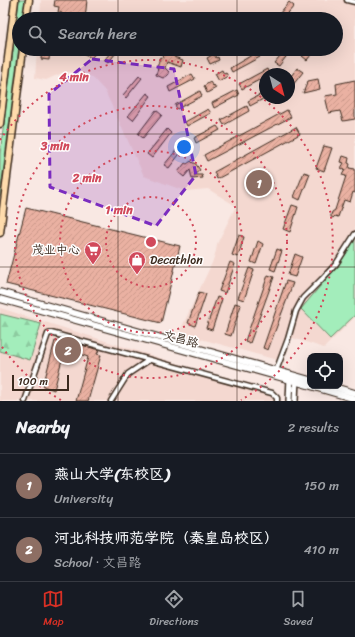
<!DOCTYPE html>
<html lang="en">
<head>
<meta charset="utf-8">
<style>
	:root { --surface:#171b24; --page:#242831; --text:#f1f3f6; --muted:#9ea1a6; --line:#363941; --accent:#d93025 }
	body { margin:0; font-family:Sriracha,"LXGW WenKai TC",sans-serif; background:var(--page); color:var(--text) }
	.controls { position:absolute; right:12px; bottom:12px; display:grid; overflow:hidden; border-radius:8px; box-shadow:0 4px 16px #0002 }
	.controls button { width:36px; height:36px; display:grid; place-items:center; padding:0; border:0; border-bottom:1px solid var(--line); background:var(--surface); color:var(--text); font:20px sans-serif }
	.compass { position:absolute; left:259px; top:68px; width:36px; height:36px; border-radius:50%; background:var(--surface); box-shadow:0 4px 16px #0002; rotate:144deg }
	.scale { position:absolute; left:12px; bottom:10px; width:57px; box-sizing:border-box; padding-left:4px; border:2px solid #3b2a1e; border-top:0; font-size:11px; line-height:14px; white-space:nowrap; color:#3b2a1e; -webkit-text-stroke:3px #fff; paint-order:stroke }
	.you { position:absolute; left:184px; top:147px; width:14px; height:14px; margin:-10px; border:3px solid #fff; border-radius:50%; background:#1a73e8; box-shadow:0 0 0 6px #1a73e833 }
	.badge { display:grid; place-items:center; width:26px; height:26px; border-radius:50%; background:var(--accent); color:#fff; font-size:13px; font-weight:700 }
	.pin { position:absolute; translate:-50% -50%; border:2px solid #fff; box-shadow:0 1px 4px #0006 }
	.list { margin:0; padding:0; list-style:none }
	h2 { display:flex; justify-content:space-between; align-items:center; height:52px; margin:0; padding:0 16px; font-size:17px }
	h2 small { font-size:13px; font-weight:400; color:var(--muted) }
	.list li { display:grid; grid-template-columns:26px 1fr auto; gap:12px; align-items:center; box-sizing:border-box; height:64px; padding:0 16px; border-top:1px solid var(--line) }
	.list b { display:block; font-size:15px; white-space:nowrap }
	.list p { margin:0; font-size:13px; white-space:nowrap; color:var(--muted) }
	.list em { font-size:13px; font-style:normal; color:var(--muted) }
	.icon { flex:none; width:22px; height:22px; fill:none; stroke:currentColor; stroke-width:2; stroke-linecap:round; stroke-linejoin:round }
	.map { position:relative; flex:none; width:355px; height:401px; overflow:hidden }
	.search { position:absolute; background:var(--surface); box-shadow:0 4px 16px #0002; left:12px; right:12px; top:12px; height:44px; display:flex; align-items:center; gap:10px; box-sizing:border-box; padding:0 14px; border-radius:22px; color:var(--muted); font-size:15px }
	.sheet { height:180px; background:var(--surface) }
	nav { display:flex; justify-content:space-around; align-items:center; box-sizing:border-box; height:56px; border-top:1px solid var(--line); background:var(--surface); font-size:11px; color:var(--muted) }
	nav a { display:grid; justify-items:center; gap:2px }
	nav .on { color:var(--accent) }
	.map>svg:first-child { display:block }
</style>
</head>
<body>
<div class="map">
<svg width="355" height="401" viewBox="0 0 355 401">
	<defs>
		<pattern id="forest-firs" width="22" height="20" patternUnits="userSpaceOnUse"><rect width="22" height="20" fill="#a3edbb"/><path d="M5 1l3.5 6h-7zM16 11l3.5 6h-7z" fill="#8dcba0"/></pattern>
		<pattern id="building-hatch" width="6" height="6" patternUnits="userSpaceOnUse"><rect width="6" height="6" fill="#eab1a2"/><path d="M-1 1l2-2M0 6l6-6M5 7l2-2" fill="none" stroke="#ca988b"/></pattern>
	</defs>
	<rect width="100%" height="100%" fill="#f9e8e3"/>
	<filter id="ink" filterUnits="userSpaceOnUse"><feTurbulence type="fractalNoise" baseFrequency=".025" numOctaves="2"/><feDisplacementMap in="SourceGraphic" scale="8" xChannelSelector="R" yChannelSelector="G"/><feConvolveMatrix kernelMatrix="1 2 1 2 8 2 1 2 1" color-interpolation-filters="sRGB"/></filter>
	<g filter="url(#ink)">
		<path fill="#f4d8d0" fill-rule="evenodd" d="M41 0H355V317L324 348 290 337 281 361 179 333 212 263 216 251 217 244 236 206 208 189 185 191 144 176 105 91 92 77 78 71 62 73 46 80 35 78 37 49H336V19H40ZM265 74H289V98H265Z
			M0 308 279 395V401H0Z"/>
		<path fill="#a3edbb" stroke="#6f8c6c" d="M19 0H25L22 19H19V47L0 196V154Z
			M355 239V315L330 339 301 309 342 260Z"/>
		<path fill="url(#forest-firs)" stroke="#6f8c6c" d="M0 314 41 324 30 360 0 351Z"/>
		<path fill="url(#building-hatch)" stroke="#3b2a1e" d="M55 0H87L85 19H61L62 13 58 12 59 7 54 6Z
			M289 2 294 6 283 19H275Z
			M42 49H50L49 60 41 59Z
			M71 49H99L91 58 85 54 71 53Z
			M114 49H119L108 63 104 60Z
			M167 49 175 52 174 57 183 60 181 67 167 62 165 68 169 72V74L167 76 163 78 156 75 158 68H157L160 57 162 58 164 51H166Z
			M286 49H292L279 66 274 63Z
			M307 49H316L307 60 302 56Z
			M257 52 260 57 232 72 230 68Z
			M214 54 216 58 218 57 219 60 210 64 207 58Z
			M297 68 303 72 289 90V79Z
			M267 69 269 74H265V77L242 89 239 84Z
			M222 70 224 74 226 73 228 76 219 81 215 74Z
			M192 74 195 79 170 92 168 87Z
			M139 76 142 78 126 98 123 95Z
			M318 79 320 89 303 93 308 81Z
			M355 80V119L343 121 340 111 329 113 325 96 337 94 336 84Z
			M210 82 213 86 214 85 216 88 207 93 204 86Z
			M237 90 239 95 214 108 212 103Z
			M200 91 202 96 177 109 175 105Z
			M265 92V98L250 106 248 101Z
			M147 93 151 96 133 120 128 116Z
			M247 106 249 111 224 125 221 120Z
			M208 109 211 113 187 126 185 122Z
			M156 110 162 115 143 138 138 134Z
			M287 110 291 117 207 161 204 155Z
			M217 126 220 130 196 143 194 138Z
			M296 127 300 134 217 179 214 172Z
			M167 129 171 133 152 158 147 154Z
			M324 146 332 148 324 171 316 168Z
			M178 148 182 151 169 168 164 165Z
			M343 156 349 158 348 163 350 164 349 168 355 169V193L353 192 350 202 344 200 338 217 335 216 333 218 331 217V215L332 212 335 210 346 176 342 175 345 170 341 168 344 163 341 162Z
			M191 161 193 163H195L200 170 194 175H202L203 178 192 179 190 170 184 177 178 172 185 163 187 164Z
			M304 172 310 174 300 200 294 197Z
			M292 205 298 207 290 232 283 229Z
			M26 208 180 246 161 323 6 284Z
			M239 235 244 237 238 257 232 255Z
			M258 241 263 244 256 264 251 262Z
			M277 249 282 251 275 271 270 269Z
			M295 254 302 257 295 277 288 275Z
			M230 262 235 264 225 293 219 291Z
			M249 268 254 270 244 300 238 298Z
			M268 275 274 277 250 343 245 341Z
			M286 281 293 283 268 350 263 348Z
			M199 292 206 294 195 326 188 323Z
			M217 297 222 299 212 330 206 328Z
			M235 303 241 305 231 336 225 334Z
			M61 339 99 350 97 354 101 355 88 401H76L88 357 74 352 75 347 66 344 54 390 43 386 55 341 60 342Z"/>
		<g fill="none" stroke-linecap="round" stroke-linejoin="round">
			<g stroke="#3b2a1e" stroke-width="7">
				<path id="minor" d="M347 0 355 2
					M276 371 288 339 296 311 303 298 322 279 336 264 355 234
					M25 401 48 334 51 333 272 393 277 398V401
					M111 401 128 374 149 360"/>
			</g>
			<g stroke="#3b2a1e" stroke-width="8">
				<path id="tertiary" d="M289 401 290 377
					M295 401 296 379"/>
			</g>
			<g stroke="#3b2a1e" stroke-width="8">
				<path id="secondary" d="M0 292 310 380
					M0 299 290 380 355 399
					M331 386 355 393"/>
			</g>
			<g stroke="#3b2a1e" stroke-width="9">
				<path id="trunk" d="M26 19 29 0
					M0 124 15 0
					M0 233 23 49"/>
			</g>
			<use href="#minor" stroke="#fff" stroke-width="4"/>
			<use href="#tertiary" stroke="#fff" stroke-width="5"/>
			<use href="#secondary" stroke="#fff" stroke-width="5.5"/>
			<use href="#trunk" stroke="#fedbac" stroke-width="6"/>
		</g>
	</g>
	<path fill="#7b2cbf" fill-opacity="0.2" stroke="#7b2cbf" stroke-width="3" stroke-dasharray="8 5" stroke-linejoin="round" d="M92 59 174 69 196 175 156 226 50 187 49 94Z"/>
	<path fill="none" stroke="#3b2a1e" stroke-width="1" stroke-opacity="0.55" d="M118 0V19M237 0V19M118 49V401M237 49V401M0 134H355M0 267H355"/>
	<g fill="none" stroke="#d1495b" stroke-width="2" stroke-dasharray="2 4">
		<circle cx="151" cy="242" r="45"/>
		<circle cx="151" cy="242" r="91"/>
		<circle cx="151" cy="242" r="136"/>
		<path d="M61 400A182 182 0 0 1 0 344M0 140A182 182 0 1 1 241 400"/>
	</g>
	<defs>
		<g id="supermarket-pin" transform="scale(0.9)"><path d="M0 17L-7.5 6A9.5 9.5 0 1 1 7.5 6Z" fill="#d1495b" stroke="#fff"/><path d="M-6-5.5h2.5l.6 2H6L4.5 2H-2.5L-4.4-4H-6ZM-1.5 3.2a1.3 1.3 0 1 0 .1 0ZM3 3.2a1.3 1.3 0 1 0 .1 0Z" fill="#fff"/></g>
		<g id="shop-pin" transform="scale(0.9)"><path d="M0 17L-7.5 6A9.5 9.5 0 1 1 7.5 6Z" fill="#d1495b" stroke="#fff"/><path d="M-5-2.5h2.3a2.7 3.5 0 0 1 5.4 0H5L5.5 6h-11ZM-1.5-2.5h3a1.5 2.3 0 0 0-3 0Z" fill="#fff"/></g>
	</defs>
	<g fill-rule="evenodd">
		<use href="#supermarket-pin" x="93" y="250"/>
		<use href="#shop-pin" x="137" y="260"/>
	</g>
	<g text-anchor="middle" stroke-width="3" stroke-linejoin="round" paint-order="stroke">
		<g font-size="12" fill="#3b2a1e" stroke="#fff" text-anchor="end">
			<text x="80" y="254">茂业中心</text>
			<text x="150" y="264" text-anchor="start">Decathlon</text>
		</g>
		<g font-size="12" fill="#3b2a1e" stroke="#fff">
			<text transform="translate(181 339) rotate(15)" y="4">文昌路</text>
		</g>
	</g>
	<circle cx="151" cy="242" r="6" fill="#d1495b" stroke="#fff" stroke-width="2"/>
	<g font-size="12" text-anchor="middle" font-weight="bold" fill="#d1495b" stroke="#fff" stroke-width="3" stroke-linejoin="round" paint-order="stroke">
		<text x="74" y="81">4 min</text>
		<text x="55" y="150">3 min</text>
		<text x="87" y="182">2 min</text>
		<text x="119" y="214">1 min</text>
	</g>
</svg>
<div class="controls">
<button><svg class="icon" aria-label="locate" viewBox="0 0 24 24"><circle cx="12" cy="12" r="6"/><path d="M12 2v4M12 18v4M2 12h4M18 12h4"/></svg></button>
</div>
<svg class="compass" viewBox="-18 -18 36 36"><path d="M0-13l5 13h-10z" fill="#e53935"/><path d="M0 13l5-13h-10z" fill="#9ea1a6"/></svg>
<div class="scale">100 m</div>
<div class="you"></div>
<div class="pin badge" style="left:259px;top:183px;background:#8d6e63">1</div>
<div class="pin badge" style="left:68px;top:350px;background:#8d6e63">2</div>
<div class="search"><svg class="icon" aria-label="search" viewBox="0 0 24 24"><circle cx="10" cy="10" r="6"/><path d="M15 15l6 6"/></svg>Search here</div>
</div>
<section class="sheet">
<h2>Nearby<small>2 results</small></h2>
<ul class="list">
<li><span class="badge" style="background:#8d6e63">1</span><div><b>燕山大学(东校区)</b><p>University</p></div><em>150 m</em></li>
<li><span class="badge" style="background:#8d6e63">2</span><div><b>河北科技师范学院（秦皇岛校区）</b><p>School · 文昌路</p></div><em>410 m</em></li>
</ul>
</section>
<nav>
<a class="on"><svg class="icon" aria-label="map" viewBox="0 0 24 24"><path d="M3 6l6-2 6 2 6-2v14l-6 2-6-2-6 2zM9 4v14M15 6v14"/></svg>Map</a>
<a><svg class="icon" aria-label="directions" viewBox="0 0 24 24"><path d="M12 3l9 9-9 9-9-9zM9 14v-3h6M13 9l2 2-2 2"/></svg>Directions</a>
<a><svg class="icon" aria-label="saved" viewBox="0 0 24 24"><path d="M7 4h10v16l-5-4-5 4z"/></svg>Saved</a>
</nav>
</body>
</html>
